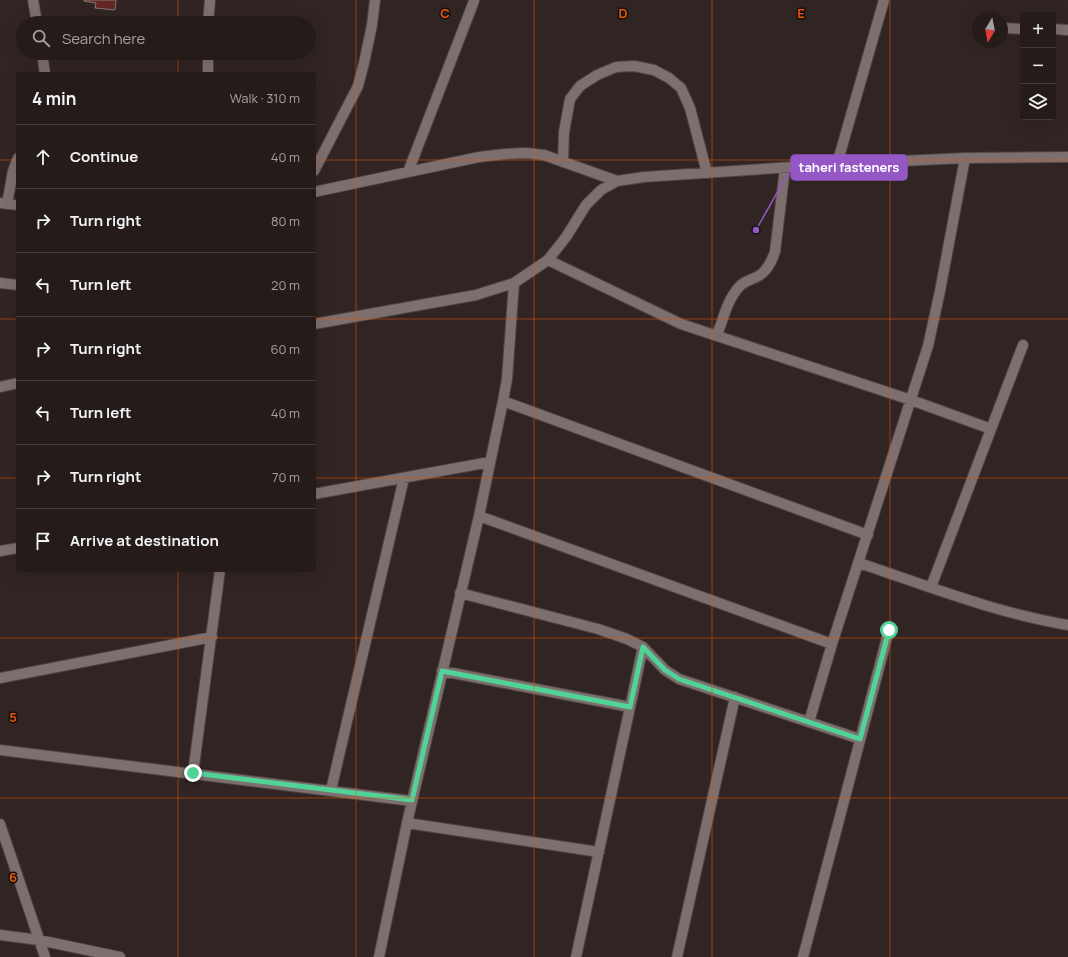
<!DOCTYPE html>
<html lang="en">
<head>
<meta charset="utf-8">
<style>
	:root { --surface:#251c1a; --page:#2d2523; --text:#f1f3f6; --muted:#a3a1a2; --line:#423a39 }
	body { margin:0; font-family:Manrope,sans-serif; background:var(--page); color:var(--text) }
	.controls { position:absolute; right:12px; top:12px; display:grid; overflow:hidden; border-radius:4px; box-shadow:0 4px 16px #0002 }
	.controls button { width:36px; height:36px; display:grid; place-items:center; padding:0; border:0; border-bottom:1px solid var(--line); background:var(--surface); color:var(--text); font:20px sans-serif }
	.compass { position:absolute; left:972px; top:12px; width:36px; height:36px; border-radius:50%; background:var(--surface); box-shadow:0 4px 16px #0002; rotate:190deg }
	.stop { position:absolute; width:12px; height:12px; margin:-9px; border:3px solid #51d398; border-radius:50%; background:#fff }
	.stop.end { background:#51d398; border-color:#fff; box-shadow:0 1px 4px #0008 }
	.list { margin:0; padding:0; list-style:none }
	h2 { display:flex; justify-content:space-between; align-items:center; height:52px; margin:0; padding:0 16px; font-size:17px }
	h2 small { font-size:13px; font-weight:400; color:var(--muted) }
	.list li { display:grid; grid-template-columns:26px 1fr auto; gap:12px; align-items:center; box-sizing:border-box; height:64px; padding:0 16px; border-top:1px solid var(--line) }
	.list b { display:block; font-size:15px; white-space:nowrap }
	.list em { font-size:13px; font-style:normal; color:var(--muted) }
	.icon { flex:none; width:22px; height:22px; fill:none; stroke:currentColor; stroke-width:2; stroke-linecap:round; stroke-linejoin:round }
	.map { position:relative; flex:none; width:1068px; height:957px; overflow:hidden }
	.search { position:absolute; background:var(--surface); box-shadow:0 4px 16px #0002; left:16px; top:16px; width:300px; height:44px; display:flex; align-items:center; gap:10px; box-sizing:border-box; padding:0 14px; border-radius:22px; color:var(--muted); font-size:15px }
	.panel { position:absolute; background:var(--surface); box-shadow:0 4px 16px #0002; left:16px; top:72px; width:300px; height:500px; border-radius:4px }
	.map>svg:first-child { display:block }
</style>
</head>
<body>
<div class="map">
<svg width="1068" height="957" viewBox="0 0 1068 957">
	<rect width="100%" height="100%" fill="#312523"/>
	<path fill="#632822" stroke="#857674" d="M84 0H116L115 10 95 8 96 3 84 1Z"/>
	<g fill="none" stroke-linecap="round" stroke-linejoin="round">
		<g stroke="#4c4342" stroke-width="12">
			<path id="minor" d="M33 0 37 23
				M208 23 210 0
				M1002 28 1023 29
				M1053 29 1068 30
				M42 53 45 74
				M208 74V53
				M563 162 564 132 570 99 580 86 597 75 616 67 634 66 654 70 669 78 681 88 690 108 707 173
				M837 164 884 0
				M314 171 358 86 364 63 372 25 375 0
				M408 172 474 1
				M314 192 479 157 505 154 526 153 544 155 617 181
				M0 203 18 205
				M7 204 13 171 18 158
				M548 260 681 324 911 400 991 429
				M0 283 18 285
				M314 324 476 295 514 283 548 260 566 237 586 205 601 190 617 181 644 177 837 164 965 158 1068 157
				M717 335C723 320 727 300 739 287 745 280 753 280 760 275 768 270 772 260 775 252L785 168
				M0 387 18 383
				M503 401 868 535
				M314 494 490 462
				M479 516 832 644
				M0 551 18 548
				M859 563C928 586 996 613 1068 625
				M931 587 1023 345
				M460 593 598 629 627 639 643 647 665 670 679 679 860 739
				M442 671 630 707
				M0 678 212 637
				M809 722 832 644 928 346 940 291 965 158
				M0 750 412 801
				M193 773 220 570
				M331 790 404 478
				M407 823 599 852
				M0 824 45 957
				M0 935 39 940 120 957
				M379 957 407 823 479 516 503 401 507 379 514 283
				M576 957 643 647
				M677 957 735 697
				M803 957 889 630"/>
		</g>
		<use href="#minor" stroke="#7d6f6d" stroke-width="10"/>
	</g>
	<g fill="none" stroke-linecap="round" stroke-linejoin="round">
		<path stroke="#51d398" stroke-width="5" d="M193 773 412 800 442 671 630 707 643 647 665 670 679 679 860 739 889 630"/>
	</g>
	<path fill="none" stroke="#e8590c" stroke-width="1" stroke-opacity="0.55" d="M178 0V23M356 0V957M534 0V957M712 0V957M890 0V957M178 53V74M0 160H18M314 160H1068M0 319H18M314 319H1068M0 478H18M314 478H1068M178 570V957M0 638H1068M0 798H1068"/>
	<g font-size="13" text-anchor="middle" font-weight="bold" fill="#e8590c" stroke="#15100f" stroke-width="3" stroke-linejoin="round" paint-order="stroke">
		<text x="445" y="18">C</text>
		<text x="623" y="18">D</text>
		<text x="801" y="18">E</text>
		<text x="13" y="722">5</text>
		<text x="13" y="882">6</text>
	</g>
	<path fill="none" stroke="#9457c5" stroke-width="1.5" d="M756 230L791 168"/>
	<circle fill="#9457c5" stroke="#15100f" stroke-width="1.5" cx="756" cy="230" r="4"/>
	<rect fill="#9457c5" stroke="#9457c5" stroke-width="1.5" x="791" y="155" width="116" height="25" rx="4"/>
	<g font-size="13" text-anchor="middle" font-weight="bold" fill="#fff">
		<text x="849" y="172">taheri fasteners</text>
	</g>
</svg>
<div class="controls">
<button>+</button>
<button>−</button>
<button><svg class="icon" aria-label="layers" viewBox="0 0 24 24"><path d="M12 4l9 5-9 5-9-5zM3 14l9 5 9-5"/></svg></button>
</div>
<svg class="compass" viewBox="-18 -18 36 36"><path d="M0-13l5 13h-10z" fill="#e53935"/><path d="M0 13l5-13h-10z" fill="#a3a1a2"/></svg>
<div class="stop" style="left:889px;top:630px"></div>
<div class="stop end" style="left:193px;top:773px"></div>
<div class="search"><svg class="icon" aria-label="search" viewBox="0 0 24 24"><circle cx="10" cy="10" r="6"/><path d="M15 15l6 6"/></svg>Search here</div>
<section class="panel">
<h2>4 min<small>Walk · 310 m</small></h2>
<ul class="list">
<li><svg class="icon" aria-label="ahead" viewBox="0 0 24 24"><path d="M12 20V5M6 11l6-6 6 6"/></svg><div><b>Continue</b></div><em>40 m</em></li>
<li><svg class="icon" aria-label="right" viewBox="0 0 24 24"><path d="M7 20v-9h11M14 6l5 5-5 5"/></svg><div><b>Turn right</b></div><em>80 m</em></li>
<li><svg class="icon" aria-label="left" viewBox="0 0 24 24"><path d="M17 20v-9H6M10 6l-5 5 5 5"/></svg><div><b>Turn left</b></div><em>20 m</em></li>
<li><svg class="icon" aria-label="right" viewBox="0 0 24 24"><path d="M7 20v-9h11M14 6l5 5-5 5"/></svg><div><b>Turn right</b></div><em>60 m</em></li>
<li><svg class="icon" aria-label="left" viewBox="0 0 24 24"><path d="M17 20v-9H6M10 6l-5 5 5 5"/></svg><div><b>Turn left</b></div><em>40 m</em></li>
<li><svg class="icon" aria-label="right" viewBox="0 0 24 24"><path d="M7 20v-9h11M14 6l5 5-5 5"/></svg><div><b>Turn right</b></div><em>70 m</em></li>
<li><svg class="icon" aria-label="arrive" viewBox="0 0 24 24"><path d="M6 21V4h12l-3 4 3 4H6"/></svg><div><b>Arrive at destination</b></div></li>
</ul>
</section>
</div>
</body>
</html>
